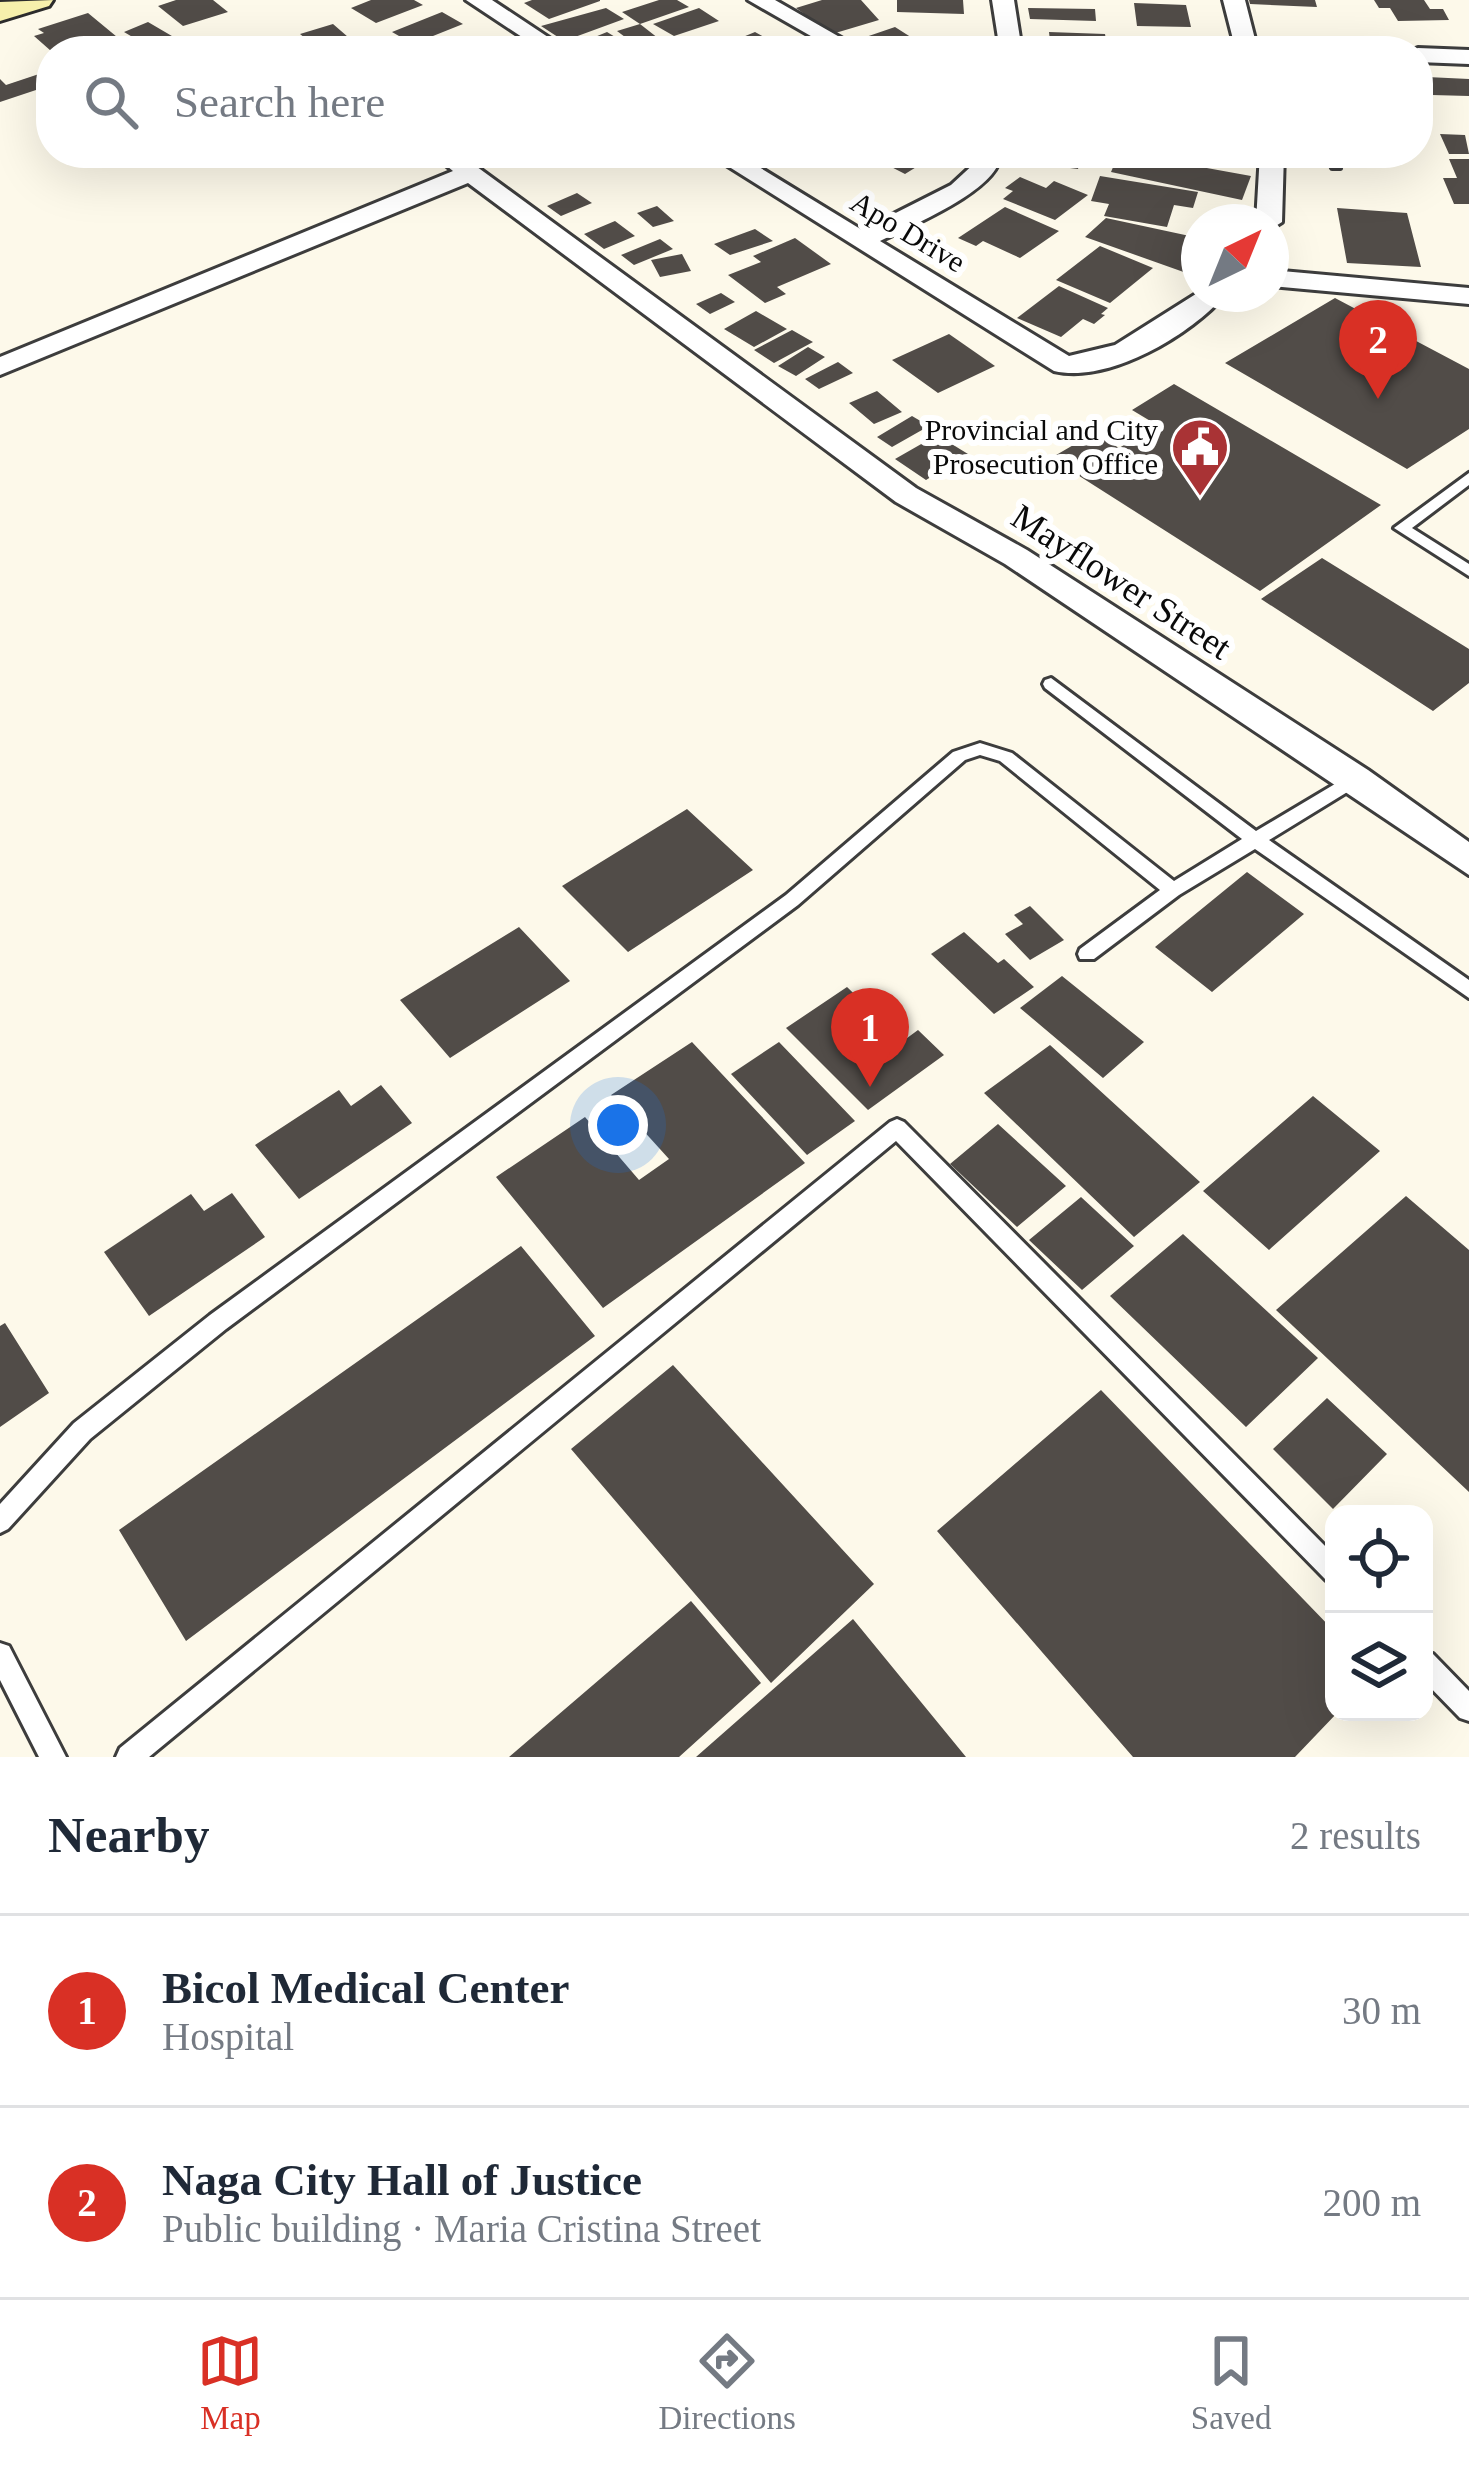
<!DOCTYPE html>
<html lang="en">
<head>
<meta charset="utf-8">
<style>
	:root { --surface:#fff; --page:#f2f2f3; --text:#1f2937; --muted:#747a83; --line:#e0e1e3; --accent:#d93025 }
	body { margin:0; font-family:"Times New Roman",serif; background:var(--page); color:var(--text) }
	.controls { position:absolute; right:36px; bottom:36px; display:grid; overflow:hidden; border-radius:24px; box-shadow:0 12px 48px #0002 }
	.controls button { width:108px; height:108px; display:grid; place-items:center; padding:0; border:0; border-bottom:3px solid var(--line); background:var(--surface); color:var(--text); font:60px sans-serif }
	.compass { position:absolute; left:1181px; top:204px; width:108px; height:108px; border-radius:50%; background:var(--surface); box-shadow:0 12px 48px #0002; rotate:43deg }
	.you { position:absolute; left:618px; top:1125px; width:42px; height:42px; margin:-30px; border:9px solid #fff; border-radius:50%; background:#1a73e8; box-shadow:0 0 0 18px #1a73e833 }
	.badge { display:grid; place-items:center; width:78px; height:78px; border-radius:50%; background:var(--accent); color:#fff; font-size:39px; font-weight:700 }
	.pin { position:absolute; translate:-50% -99px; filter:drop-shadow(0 3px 6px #0008) }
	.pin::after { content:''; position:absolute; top:63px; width:42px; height:36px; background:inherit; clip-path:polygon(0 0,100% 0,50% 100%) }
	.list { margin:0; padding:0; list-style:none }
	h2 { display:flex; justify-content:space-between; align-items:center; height:156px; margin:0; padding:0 48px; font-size:51px }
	h2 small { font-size:39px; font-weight:400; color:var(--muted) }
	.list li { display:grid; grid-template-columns:78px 1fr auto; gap:36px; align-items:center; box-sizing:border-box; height:192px; padding:0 48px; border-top:3px solid var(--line) }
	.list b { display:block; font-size:45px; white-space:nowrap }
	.list p { margin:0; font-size:39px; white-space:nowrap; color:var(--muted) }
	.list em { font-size:39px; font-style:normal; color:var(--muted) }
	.icon { flex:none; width:66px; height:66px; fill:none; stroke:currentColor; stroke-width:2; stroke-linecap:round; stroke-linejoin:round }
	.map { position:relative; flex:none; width:1469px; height:1757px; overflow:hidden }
	.search { position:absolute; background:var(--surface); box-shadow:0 12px 48px #0002; left:36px; right:36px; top:36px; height:132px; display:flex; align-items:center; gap:30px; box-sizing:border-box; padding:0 42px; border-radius:48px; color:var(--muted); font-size:45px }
	.sheet { height:540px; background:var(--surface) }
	nav { display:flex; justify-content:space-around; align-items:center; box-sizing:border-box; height:168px; border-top:3px solid var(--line); background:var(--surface); font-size:33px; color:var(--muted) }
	nav a { display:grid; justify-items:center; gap:6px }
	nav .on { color:var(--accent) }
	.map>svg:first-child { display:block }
</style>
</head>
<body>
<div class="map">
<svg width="1469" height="1757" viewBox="0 0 1469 1757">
	<rect width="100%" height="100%" fill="#fdf9ea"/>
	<path fill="#514c48" d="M176 0H213L228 12 183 26 158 6Z
		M371 0H414L423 5 376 23 351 8Z
		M532 0H600V1L549 19 524 3Z
		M659 0H677L689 7 640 24 622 12Z
		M822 0H861L879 20 832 34 796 8Z
		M897 0H963L964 14 897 12Z
		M1249 0H1315L1317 7 1250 4Z
		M1374 0H1424L1430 9H1443L1449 20 1398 21 1390 8H1379Z
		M1134 3 1186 5 1191 27 1137 26Z
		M606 8 624 19 564 41 541 26Z
		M699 8 719 21 674 36 653 24Z
		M1028 8 1095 9 1096 21 1030 19Z
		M442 12 463 24 413 44 392 32Z
		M88 13 134 51H51L34 36 44 33 38 29Z
		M148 22 177 39 153 49 124 32Z
		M333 24 348 37 316 47 300 34Z
		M640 24 663 42 641 49 617 31Z
		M895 27 917 41 874 51 857 40Z
		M607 32 633 48 610 51 590 39Z
		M755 32 789 51H709Z
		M1049 32 1105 34 1108 51H1051Z
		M51 70V85L0 102V79L6 85Z
		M1427 77 1469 79V96L1432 95Z
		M1440 134 1465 135 1469 154H1449Z
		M864 153H939L905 174Z
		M1032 153H1082L1078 169 1030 163Z
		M1119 153H1124L1251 176 1242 200 1111 172Z
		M1449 159H1469V204H1454L1443 178H1457Z
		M1100 176 1198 192 1193 208 1174 205 1167 227 1104 216 1109 204 1091 201Z
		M1020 177 1046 188 1054 181 1088 195 1055 220 1003 199 1013 191 1005 188Z
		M577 193 592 203 561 216 547 206Z
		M657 206 674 221 653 227 637 213Z
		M1005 207 1059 231 1020 258 983 241 976 246 958 238Z
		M1337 208 1407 213 1421 267 1347 263Z
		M1106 218 1199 238V266L1192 275 1085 237Z
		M615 221 635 236 604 249 584 234Z
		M755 229 773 241 730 255 714 244Z
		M795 238 831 264 777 287 786 294 765 303 728 275 761 262 753 256Z
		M660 239 673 249 634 265 621 255Z
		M1100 246 1153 268 1110 303 1056 280Z
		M682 254 691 271 660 277 651 260Z
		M1059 286 1108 308 1101 314 1105 315 1094 324 1083 319 1061 337 1017 318Z
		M721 293 735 302 710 314 696 304Z
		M1335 298 1469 369V429L1407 469 1225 363Z
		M756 311 787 329 754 347 724 329Z
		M792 330 813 342 774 363 754 350Z
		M949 334 995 366 938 393 892 360Z
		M808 347 825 357 796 376 778 366Z
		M838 362 853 373 819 389 805 379Z
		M1174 384 1381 505 1260 591 1051 458 1094 433 1119 448 1157 425 1132 410Z
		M877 391 902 412 874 424 849 403Z
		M912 416 929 426 892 447 877 437Z
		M937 435 968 454 926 480 895 459Z
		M1322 558 1469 649V683L1433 711 1261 599Z
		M687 809 753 870 628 952 562 886Z
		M1247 872 1304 914 1212 992 1155 947Z
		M1030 906 1064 940 1030 960 1005 934 1023 924 1014 915Z
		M519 927 570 981 450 1058 400 1000Z
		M964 932 998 963 1004 959 1034 987 994 1014 931 954Z
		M1062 976 1144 1042 1103 1078 1020 1008Z
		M847 987 903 1041 918 1030 944 1055 868 1110 786 1028Z
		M692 1042 805 1163 603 1308 496 1177 585 1117 639 1180 669 1159 611 1095Z
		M779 1042 855 1121 807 1155 731 1074Z
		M1050 1045 1200 1182 1134 1237 984 1093Z
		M381 1085 412 1123 299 1199 255 1145 339 1090 351 1106Z
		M1313 1096 1380 1151 1269 1250 1203 1191Z
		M998 1124 1066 1186 1017 1227 950 1164Z
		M232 1193 265 1237 149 1316 104 1252 191 1194 204 1211Z
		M1406 1196 1469 1250V1492L1276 1310Z
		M1081 1197 1134 1246 1082 1290 1029 1240Z
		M1183 1234 1318 1358 1246 1427 1110 1296Z
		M521 1246 595 1336 186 1641 119 1530Z
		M5 1323 49 1393 0 1427V1326Z
		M673 1365 874 1584 771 1683 571 1449Z
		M1101 1390 1334 1631V1712H1338L1295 1757H1133L937 1531Z
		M1327 1398 1387 1454 1333 1509 1273 1449Z
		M691 1601 761 1683 679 1757H509Z
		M853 1619 966 1757H696Z"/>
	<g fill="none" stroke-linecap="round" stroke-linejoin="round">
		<g stroke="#3d3d3d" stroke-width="6">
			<path id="lane" d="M1327 153H1339L1340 168H1332Z
				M1469 473V485L1412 528 1469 564V576L1394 528Z
				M1051 678 1256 831 1350 775H1362L1365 779 1362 783 1269 840 1469 980V998L1255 849 1179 895 1094 959H1080L1078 954 1080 949 1160 890 1000 761 980 755 965 760 798 905 226 1329 90 1439 8 1529 0 1533V1504L74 1423 210 1315 786 895 953 752 980 743 1012 753 1174 881 1242 839 1045 688 1043 684 1045 680Z
				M897 1119 904 1122 1334 1555V1584L1326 1580 896 1141 149 1757H116L120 1748 890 1122Z
				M0 1643 9 1646 66 1757H39L0 1680Z
				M1424 1651 1433 1654 1469 1691V1721L1460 1718 1424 1681Z"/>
		</g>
		<g stroke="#3d3d3d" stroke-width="6">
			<path id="street" d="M466 0H492L569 51H543Z
				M748 0H775L864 51H837Z
				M992 0H1014L1022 51H1000Z
				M1223 0H1245L1258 51H1236Z
				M308 42 321 51H298Z
				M1418 48 1469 50V64L1418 62V51H1410Z
				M431 153H458L916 488 1027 550 1368 770 1469 842V875L1005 564 896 502 468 183 0 375V357L453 171Z
				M707 153H736L862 230 951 185 977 161 976 153H1000C1004 188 908 227 880 241L1069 356 1115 345 1199 292 1226 294C1192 334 1109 384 1054 371Z
				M1260 153H1284L1282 222 1271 229V222H1256Z
				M1271 270 1469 288V304L1271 286Z"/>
		</g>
		<g stroke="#2c2c2c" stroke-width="6">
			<path id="secondary" d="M53 0 49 6 0 21V2Z"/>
		</g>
		<use href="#lane" fill="#fff" fill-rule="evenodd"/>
		<use href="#street" fill="#fff" fill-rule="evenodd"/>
		<use href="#secondary" fill="#f6f0ac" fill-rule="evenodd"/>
	</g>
	<defs>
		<g id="civic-pin" transform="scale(3)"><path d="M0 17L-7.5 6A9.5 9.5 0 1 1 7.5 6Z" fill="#a93335" stroke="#fff"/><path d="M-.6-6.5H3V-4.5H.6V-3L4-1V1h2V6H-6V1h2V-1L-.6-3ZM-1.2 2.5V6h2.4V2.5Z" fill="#fff"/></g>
	</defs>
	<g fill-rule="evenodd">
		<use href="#civic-pin" x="1200" y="447"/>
	</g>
	<g text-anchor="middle" stroke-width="12" stroke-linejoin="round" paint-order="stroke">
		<g font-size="30" fill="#0a0a0a" stroke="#fff">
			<text transform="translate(908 232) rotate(31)" y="10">Apo Drive</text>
		</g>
		<g font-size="30" fill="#0a0a0a" stroke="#fff" text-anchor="end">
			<text x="1158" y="440">Provincial and City<tspan x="1158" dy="34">Prosecution Office</tspan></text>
		</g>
		<g font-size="36" fill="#0a0a0a" stroke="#fff">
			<text transform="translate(1122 581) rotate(33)" y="13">Mayflower Street</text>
		</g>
	</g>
</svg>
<div class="controls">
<button><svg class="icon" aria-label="locate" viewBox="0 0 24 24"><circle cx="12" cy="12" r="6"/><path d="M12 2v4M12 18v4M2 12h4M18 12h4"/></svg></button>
<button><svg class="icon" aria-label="layers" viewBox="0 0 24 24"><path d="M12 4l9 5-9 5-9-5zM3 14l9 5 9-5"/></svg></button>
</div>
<svg class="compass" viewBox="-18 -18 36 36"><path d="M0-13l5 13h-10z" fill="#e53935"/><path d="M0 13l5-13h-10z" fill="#747a83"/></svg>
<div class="you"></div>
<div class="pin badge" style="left:870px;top:1087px">1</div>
<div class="pin badge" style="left:1378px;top:399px">2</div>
<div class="search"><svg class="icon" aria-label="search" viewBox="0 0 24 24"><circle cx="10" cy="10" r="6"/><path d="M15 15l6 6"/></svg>Search here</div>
</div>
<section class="sheet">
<h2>Nearby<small>2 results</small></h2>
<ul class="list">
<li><span class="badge">1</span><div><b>Bicol Medical Center</b><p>Hospital</p></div><em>30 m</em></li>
<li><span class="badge">2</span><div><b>Naga City Hall of Justice</b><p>Public building · Maria Cristina Street</p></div><em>200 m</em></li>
</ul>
</section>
<nav>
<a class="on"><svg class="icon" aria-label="map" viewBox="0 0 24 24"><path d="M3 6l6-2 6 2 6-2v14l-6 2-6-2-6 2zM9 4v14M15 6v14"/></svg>Map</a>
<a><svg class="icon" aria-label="directions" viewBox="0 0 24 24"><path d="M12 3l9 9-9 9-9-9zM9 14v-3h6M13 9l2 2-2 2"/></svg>Directions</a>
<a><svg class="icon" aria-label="saved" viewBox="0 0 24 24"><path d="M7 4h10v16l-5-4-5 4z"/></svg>Saved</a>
</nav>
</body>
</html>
